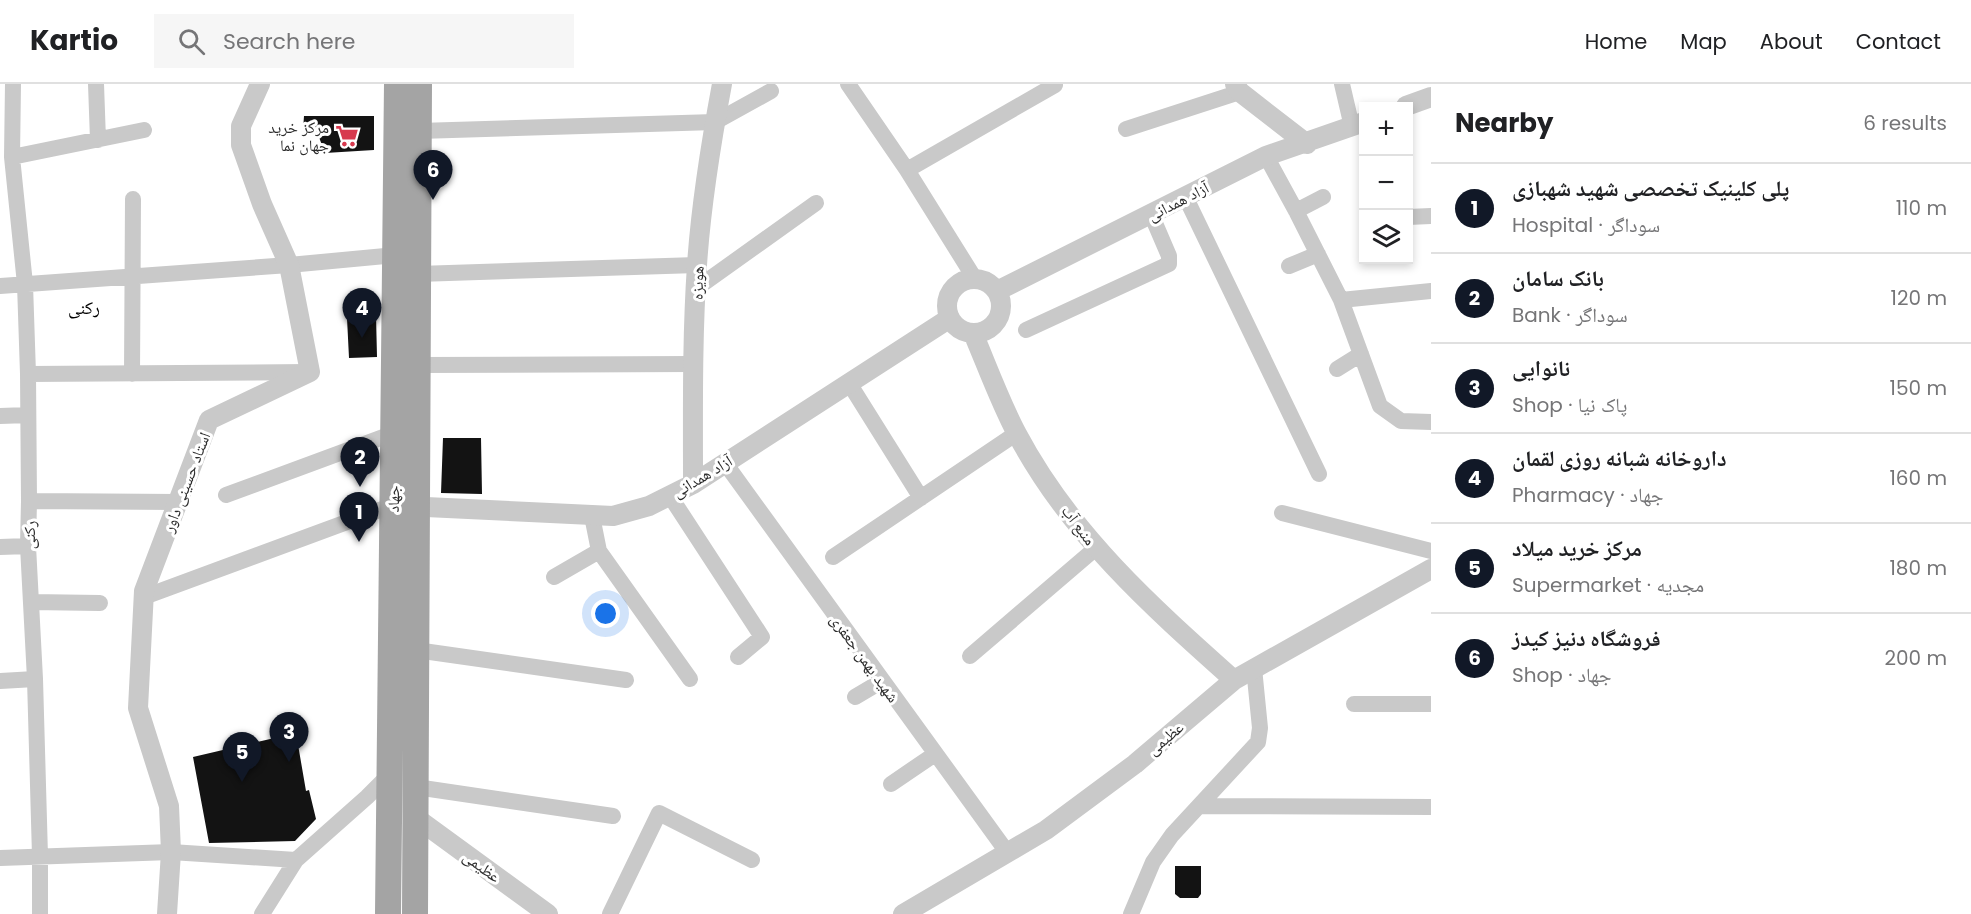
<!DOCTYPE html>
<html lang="en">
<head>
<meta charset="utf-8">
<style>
	:root { --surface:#fff; --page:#f6f6f6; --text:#202124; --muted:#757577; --line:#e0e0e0; --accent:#111827 }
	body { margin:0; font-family:Poppins,"Noto Naskh Arabic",sans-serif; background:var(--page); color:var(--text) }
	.controls { position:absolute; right:18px; top:18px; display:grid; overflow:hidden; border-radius:0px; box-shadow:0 3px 9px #0003 }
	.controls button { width:54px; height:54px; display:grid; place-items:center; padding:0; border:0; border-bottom:2px solid var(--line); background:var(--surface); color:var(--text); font:30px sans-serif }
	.you { position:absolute; left:606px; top:530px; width:21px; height:21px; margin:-15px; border:4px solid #fff; border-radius:50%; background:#1a73e8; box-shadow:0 0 0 9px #1a73e833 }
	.badge { display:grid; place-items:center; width:39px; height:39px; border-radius:50%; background:var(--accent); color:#fff; font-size:20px; font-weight:700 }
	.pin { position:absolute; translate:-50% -50px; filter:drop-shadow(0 2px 3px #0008) }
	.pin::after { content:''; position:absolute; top:32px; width:21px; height:18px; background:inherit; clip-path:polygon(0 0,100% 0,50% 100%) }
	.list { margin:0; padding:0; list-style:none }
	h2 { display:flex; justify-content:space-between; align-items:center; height:78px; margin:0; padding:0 24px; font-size:26px }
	h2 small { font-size:20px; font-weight:400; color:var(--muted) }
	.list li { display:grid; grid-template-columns:39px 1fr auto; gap:18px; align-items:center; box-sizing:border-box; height:90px; padding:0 24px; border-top:2px solid var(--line) }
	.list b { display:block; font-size:22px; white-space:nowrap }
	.list p { margin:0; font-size:20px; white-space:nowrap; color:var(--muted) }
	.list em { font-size:20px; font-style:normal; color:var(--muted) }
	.icon { flex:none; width:33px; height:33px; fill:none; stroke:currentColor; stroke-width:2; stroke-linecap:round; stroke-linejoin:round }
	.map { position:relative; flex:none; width:1431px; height:830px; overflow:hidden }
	header { display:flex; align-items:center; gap:36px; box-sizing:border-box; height:84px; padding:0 30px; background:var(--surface); border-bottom:2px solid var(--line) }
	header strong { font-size:28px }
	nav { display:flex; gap:33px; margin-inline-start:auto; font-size:21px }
	.search { width:420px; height:54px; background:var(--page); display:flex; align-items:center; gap:15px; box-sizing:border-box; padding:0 21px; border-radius:0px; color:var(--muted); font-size:22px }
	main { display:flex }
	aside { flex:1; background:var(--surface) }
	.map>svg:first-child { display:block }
</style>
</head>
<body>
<header>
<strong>Kartio</strong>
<div class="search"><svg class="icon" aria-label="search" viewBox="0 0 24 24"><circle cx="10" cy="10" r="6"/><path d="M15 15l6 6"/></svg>Search here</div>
<nav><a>Home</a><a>Map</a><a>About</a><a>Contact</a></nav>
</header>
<main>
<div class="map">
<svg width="1431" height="830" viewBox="0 0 1431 830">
	<rect width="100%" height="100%" fill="#fff"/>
	<path fill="#131313" d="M304 32H374V66L325 69 317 48 303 46Z
		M376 231 377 273 349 274 347 234Z
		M443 354H481L482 410 441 409Z
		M296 649 306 707 309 706 316 735 295 757 209 759 193 673Z
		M1175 782H1201V810L1198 814H1180L1175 810Z"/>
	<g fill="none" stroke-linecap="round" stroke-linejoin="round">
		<path stroke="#c9c9c9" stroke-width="16" d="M13 0 12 73 25 200 28 290 29 417 28 462 35 595 40 772V830
			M96 0 98 56
			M848 0 907 86 975 195
			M1342 0 1352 43
			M1126 45 1240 8
			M419 47 715 38 771 7
			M1266 72 1296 127 1341 216 1380 322 1401 337 1431 338
			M12 73 144 46
			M907 86 1055 1
			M1185 112 1319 390
			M1296 127 1323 113
			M1408 133 1431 132
			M1289 182 1318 170
			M418 190 697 181
			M0 202 289 181 396 171
			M697 204 816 119
			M1341 216 1431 207
			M1026 246 1169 180V172L1151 130
			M418 281 693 280
			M1337 285 1361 270
			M28 290 309 288
			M132 290 133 115
			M849 299 921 414
			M0 332 28 331
			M725 379 1007 768
			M226 411 394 349
			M670 412 762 553 738 573
			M29 417 178 418
			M1282 429 1431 467
			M592 432 599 467 690 595
			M0 463 28 462
			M833 473 1017 349
			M554 493 599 467
			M144 513 393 421
			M31 518 100 519
			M416 566 626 596
			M970 572 1096 464
			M0 597 35 595
			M855 613 882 597
			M1354 620H1431
			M891 700 935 670
			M416 703 613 732
			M1199 722 1431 723
			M0 774 171 768 296 776
			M262 830 296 776 367 713 390 690
			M610 830 659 729 752 776
			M1131 830 1153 778 1172 751 1258 658 1260 644 1254 584"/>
		<path stroke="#c9c9c9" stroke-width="20" d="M1235 0 1240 8 1307 60
			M1406 22 1431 13
			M947 222a27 27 0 1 1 54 0a27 27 0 1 1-54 0Z
			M997 207 1266 72 1364 38
			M973 249C987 282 1000 318 1017 350 1070 450 1151 522 1234 596
			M693 400C693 327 692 253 697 181 701 120 711 59 722 0
			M405 422 613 432 649 422 693 400 950 234
			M415 733 548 830
			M167 830 171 768 169 722 138 624 144 507 209 336 310 288 289 181 262 120 241 61V42L260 0
			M903 830 1046 746 1135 680 1234 596 1431 485"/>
		<path stroke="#a4a4a4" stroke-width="26" d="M388 830 397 0
			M415 830 419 0"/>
	</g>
	<defs>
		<g id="supermarket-bare" transform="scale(1.8)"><path d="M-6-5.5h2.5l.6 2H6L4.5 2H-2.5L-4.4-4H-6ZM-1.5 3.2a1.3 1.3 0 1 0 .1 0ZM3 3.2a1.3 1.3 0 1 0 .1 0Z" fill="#d7394e" stroke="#fff" stroke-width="2.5" paint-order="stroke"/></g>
	</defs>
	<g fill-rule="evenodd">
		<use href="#supermarket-bare" x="347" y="52"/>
	</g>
	<g text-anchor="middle" stroke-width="6" stroke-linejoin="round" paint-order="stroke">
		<g font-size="16" fill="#2c2c2c" stroke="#fff" text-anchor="end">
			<text x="329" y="49">مرکز خرید<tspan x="329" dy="18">جهان نما</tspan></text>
		</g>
		<g font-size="16" fill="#2c2c2c" stroke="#fff">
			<text transform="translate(1178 117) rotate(-27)" y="6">آزاد همدانی</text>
			<text transform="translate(697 199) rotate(-88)" y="6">هویزه</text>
			<text transform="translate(702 392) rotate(-31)" y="6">آزاد همدانی</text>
			<text transform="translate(186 398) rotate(-69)" y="6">استاد حسینی داور</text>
			<text transform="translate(393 415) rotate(-89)" y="6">جهاد</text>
			<text transform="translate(1079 441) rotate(53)" y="6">منبع آب</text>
			<text transform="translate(29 451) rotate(-89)" y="6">رکنی</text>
			<text transform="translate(865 574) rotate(54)" y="6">شهید بهمن جعفری</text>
			<text transform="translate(1165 654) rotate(-40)" y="6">عظیمی</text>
			<text transform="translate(482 782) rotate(36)" y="6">عظیمی</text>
		</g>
		<g font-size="18" fill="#000" stroke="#fff">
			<text x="84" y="230">رکنی</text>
		</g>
	</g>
</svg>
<div class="controls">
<button>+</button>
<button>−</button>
<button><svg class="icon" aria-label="layers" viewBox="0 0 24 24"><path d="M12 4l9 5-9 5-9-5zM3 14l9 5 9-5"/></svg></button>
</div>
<div class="you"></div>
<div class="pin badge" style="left:359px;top:458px">1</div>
<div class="pin badge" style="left:360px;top:403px">2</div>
<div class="pin badge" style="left:289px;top:678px">3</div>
<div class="pin badge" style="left:362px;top:254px">4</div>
<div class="pin badge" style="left:242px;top:698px">5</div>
<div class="pin badge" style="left:433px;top:116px">6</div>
</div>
<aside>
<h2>Nearby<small>6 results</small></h2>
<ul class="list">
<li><span class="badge">1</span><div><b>پلی کلینیک تخصصی شهید شهبازی</b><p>Hospital · سوداگر</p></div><em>110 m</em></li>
<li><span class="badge">2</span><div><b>بانک سامان</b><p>Bank · سوداگر</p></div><em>120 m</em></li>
<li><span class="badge">3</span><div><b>نانوایی</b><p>Shop · پاک نیا</p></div><em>150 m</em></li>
<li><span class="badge">4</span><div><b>داروخانه شبانه روزی لقمان</b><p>Pharmacy · جهاد</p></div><em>160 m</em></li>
<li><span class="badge">5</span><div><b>مرکز خرید میلاد</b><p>Supermarket · مجدیه</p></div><em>180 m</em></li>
<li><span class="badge">6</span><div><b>فروشگاه دنیز کیدز</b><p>Shop · جهاد</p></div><em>200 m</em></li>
</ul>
</aside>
</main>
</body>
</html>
